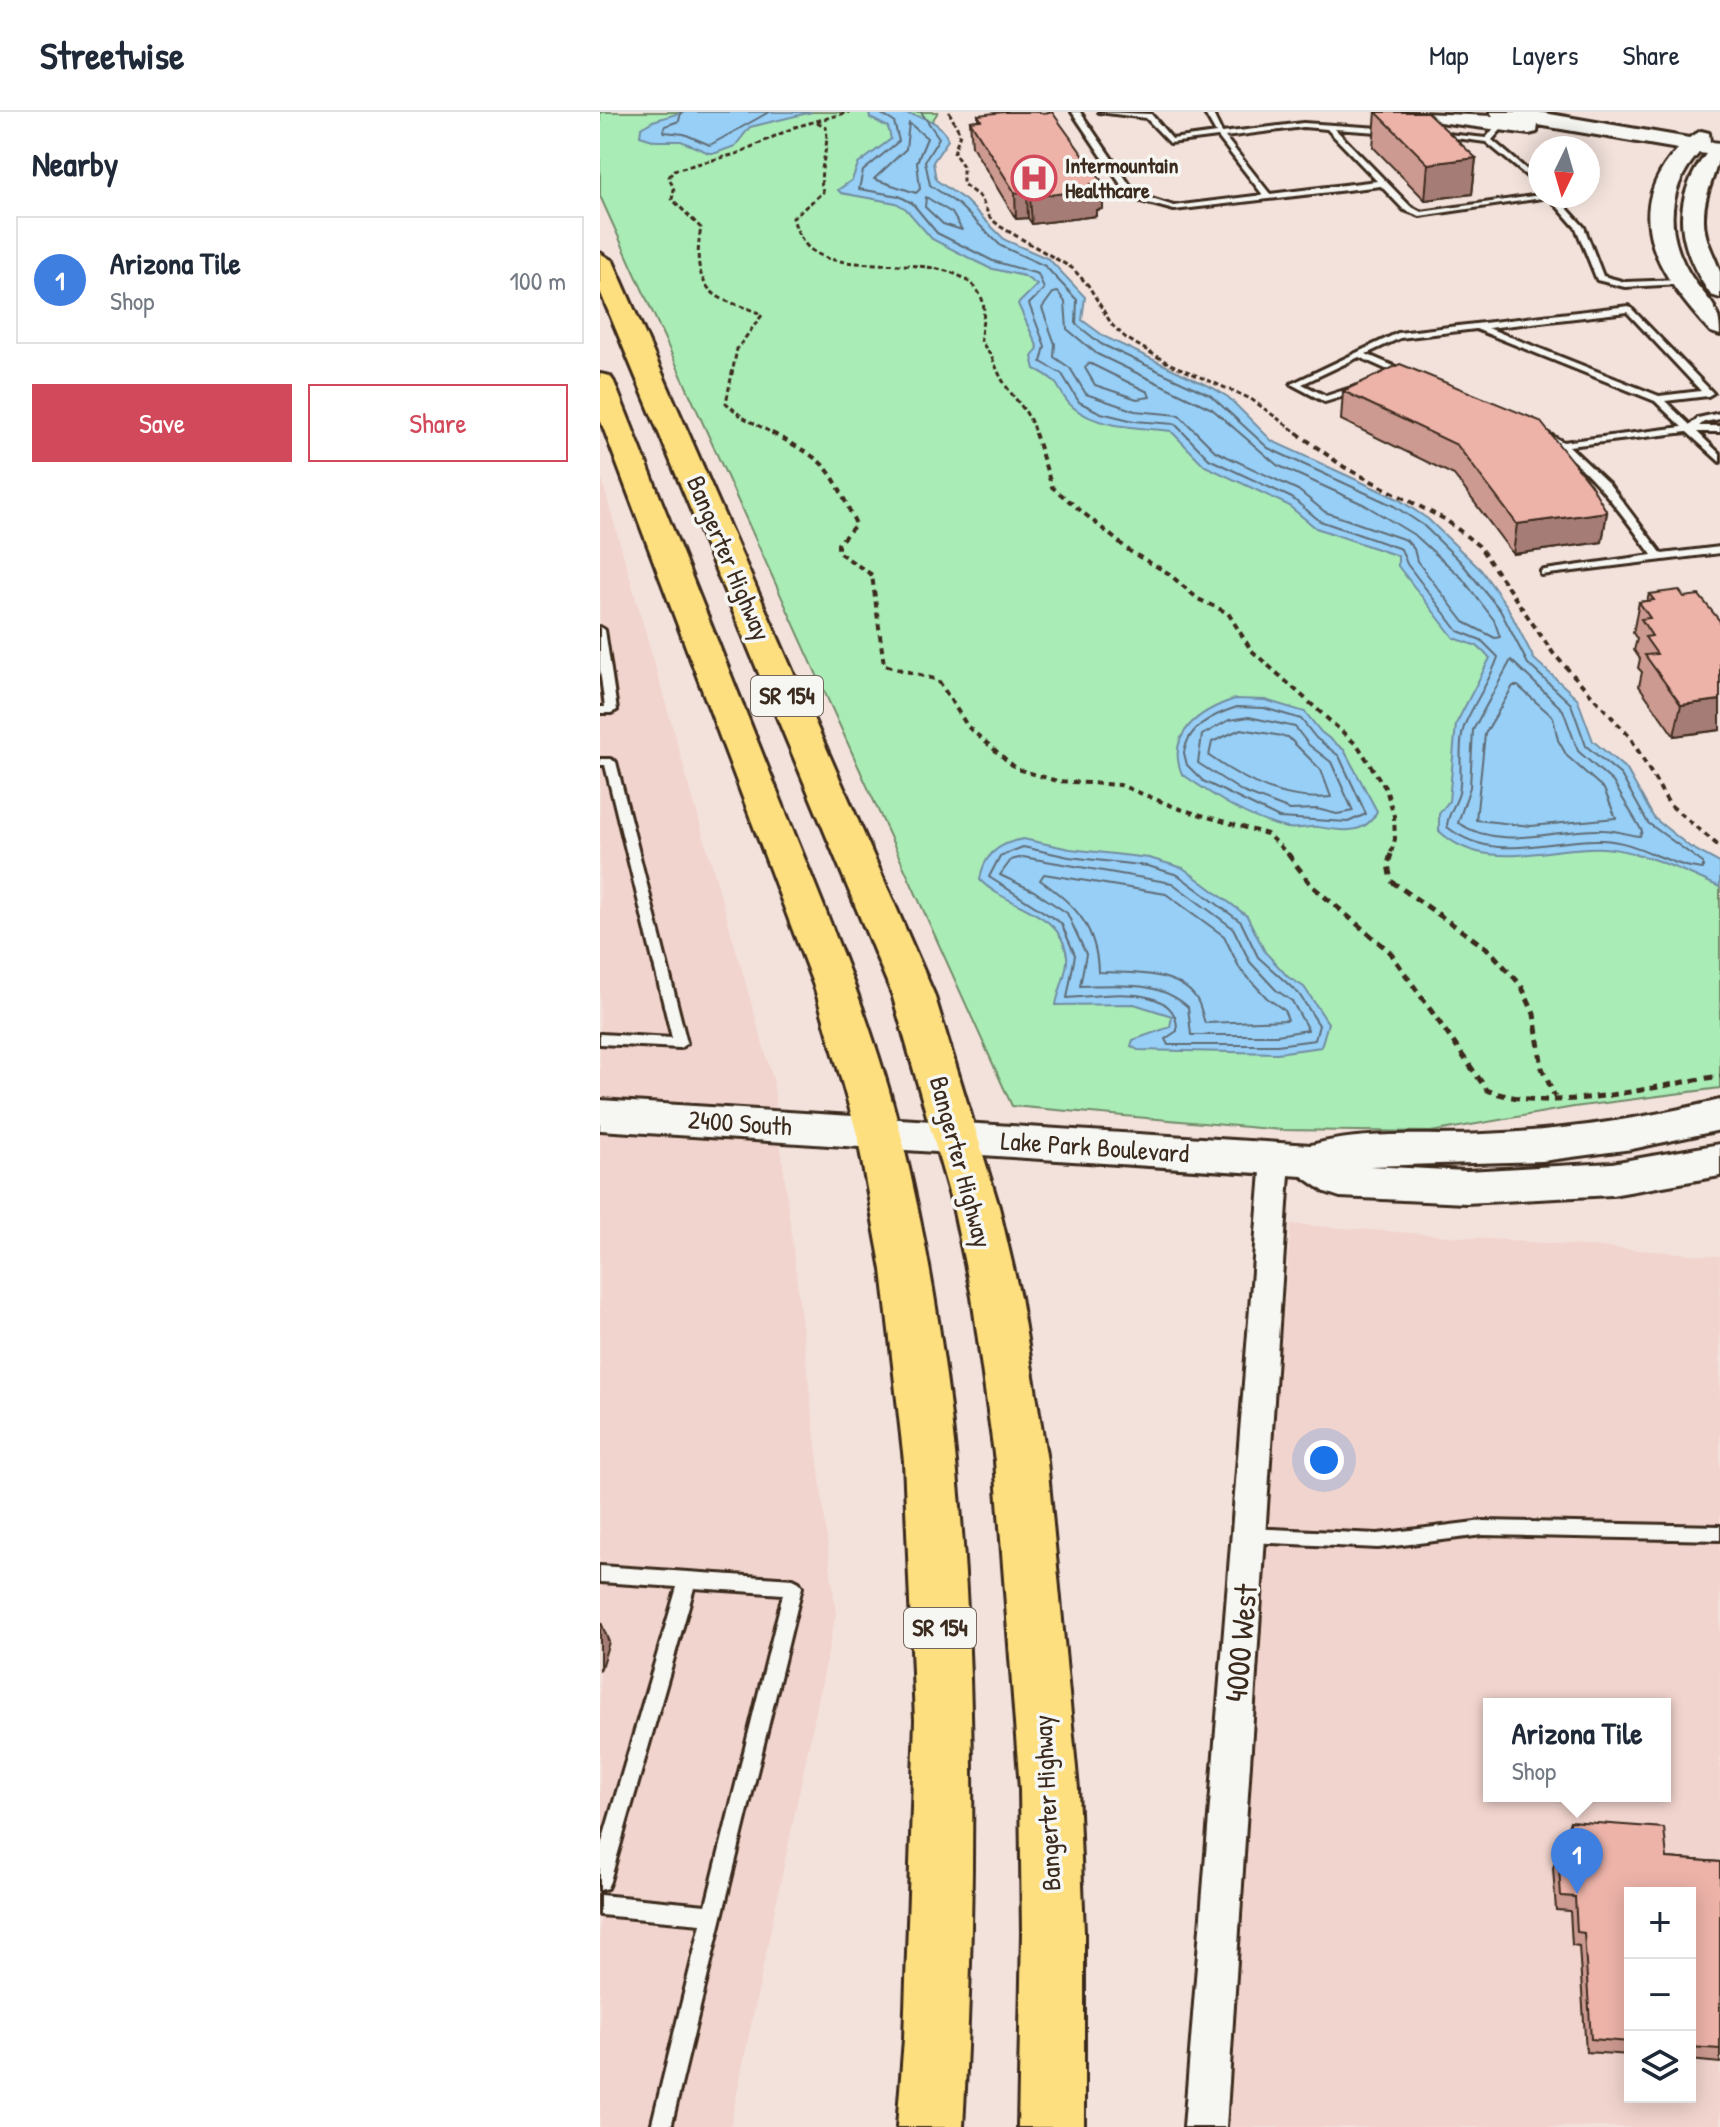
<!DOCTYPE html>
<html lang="en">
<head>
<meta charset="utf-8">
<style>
	:root { --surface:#fff; --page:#f6f6f7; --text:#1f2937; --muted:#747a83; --line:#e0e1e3; --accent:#d1495b }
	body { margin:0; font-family:"Patrick Hand",sans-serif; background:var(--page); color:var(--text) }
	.controls { position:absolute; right:24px; bottom:24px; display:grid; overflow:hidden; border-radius:0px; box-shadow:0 4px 20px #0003 }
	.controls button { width:72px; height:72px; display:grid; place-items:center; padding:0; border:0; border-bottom:2px solid var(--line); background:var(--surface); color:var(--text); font:40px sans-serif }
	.compass { position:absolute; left:928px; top:24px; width:72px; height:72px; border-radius:50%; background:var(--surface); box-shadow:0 4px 20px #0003; rotate:185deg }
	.you { position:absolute; left:724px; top:1348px; width:28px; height:28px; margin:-20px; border:6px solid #fff; border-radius:50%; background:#1a73e8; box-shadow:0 0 0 12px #1a73e833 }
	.badge { display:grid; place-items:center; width:52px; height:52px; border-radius:50%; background:var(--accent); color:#fff; font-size:26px; font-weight:700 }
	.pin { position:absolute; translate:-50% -66px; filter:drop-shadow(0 2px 4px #0008) }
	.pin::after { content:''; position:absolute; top:42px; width:28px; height:24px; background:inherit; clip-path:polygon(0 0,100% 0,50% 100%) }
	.popup { position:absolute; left:883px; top:1586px; width:188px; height:104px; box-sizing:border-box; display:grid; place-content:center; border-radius:0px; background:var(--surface); filter:drop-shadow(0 2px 6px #0005); font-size:26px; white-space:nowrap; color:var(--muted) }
	.popup b { font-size:30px; color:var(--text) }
	.popup::after { content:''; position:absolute; left:50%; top:100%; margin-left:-16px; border:16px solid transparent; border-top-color:var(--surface) }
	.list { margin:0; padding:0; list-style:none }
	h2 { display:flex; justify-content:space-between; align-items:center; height:104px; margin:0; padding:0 32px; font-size:34px }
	h2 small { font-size:26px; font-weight:400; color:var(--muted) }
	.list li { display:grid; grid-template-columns:52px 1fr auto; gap:24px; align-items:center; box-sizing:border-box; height:128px; margin:0 16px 16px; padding:0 16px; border:2px solid var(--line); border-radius:0px }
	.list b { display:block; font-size:30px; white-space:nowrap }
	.list p { margin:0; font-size:26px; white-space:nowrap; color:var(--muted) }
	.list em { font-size:26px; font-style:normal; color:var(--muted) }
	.actions { display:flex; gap:16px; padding:24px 32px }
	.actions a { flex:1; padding:18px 0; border:2px solid var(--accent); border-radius:0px; text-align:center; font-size:28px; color:var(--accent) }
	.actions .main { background:var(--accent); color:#fff }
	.icon { flex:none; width:44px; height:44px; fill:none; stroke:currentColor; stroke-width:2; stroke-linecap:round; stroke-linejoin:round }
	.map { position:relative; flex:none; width:1120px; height:2015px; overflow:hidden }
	header { display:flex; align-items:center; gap:48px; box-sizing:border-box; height:112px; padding:0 40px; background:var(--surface); border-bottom:2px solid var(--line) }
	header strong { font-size:38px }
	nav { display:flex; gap:44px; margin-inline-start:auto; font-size:28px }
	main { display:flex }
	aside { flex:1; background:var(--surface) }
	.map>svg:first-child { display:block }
</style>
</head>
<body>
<header>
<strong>Streetwise</strong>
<nav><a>Map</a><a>Layers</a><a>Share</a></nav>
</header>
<main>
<aside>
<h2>Nearby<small></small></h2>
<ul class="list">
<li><span class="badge" style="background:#3f7fe0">1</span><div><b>Arizona Tile</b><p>Shop</p></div><em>100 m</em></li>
</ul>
<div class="actions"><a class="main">Save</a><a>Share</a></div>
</aside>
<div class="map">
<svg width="1120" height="2015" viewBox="0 0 1120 2015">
	<rect width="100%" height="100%" fill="#f3e2dc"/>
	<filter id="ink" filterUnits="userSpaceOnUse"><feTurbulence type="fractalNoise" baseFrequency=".0125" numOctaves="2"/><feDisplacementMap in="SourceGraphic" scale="16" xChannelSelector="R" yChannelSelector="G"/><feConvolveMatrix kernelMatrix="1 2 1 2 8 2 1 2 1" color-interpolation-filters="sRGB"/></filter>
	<g filter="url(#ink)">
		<path fill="#f1d4cd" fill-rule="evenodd" d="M0 361 173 967 236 1502 130 2015H0Z
			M691 1112 1120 1144V2015H615ZM889 1592H1065V1684H889ZM1030 1781H1090V1985H1030Z"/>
		<path fill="#a9ecb6" stroke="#728b6a" stroke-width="2" d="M0 0H338L305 51 423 153 487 227 815 429 1055 734 1120 764V976L974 995 831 1020 682 1018 412 994 0 84Z"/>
		<path fill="#97cff7" stroke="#728da0" stroke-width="2" d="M83 0H212L150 15 135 34 116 41H109L81 29H56L40 24 41 16 53 9Z
			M269 0C296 0 339 0 348 28L333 50 336 68 365 88 405 128 449 147 485 185 482 208 505 225 613 276 628 285 672 329 798 387 828 407 881 458 907 494 934 547 977 586 993 629 1027 658 1054 706 1090 735 1120 751V775C1085 760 1043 739 1004 736 948 733 886 763 839 719V702L849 689 856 612 890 546 877 534 854 526 798 454V444L716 416 688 393 605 354 571 319C540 315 500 317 474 296 455 281 467 272 435 257L432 245 438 236 418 192 437 173 424 164 389 156 332 127 306 97 296 91 241 81 238 78 252 68 258 52 291 27 288 15 270 6Z
			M635 587 665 588 705 600 721 620 744 638 777 699C766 724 740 719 718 715 708 714 697 718 687 716 649 708 614 684 582 662 565 621 601 598 635 587Z
			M423 727 470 737 549 746 583 756 647 804 665 840 688 865 704 875 728 911 721 935 677 941 538 938 531 934 533 928 570 915 572 904 534 892 456 893C458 879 469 857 467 844 461 798 407 796 380 768 383 743 399 731 423 727Z"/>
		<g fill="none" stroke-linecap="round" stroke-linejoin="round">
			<path stroke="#606c75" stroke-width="2" d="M81 0 79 9 65 14 64 20 84 22 110 33 169 0
				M278 0 294 10 299 29 263 59 259 77 299 84 312 91 337 121 393 149 438 162 444 177 429 192 445 234 441 250 462 262 479 290 501 301 534 309 575 312 609 347 692 386 720 409 801 437 807 452 858 519 881 528 898 545C890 569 875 589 865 612 857 632 863 659 859 681 856 693 847 702 847 715 896 753 947 726 1002 728 1038 729 1068 754 1103 757V751L1048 711 1021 663 986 634 971 592 928 552 900 498 860 449 823 413 794 394 668 336 610 283 501 232 476 212 477 188 445 154 401 134 359 93 330 73 325 49 339 26 321 0
				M309 11 327 26 317 50 320 77 316 81 274 67 306 37Z
				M326 85 352 101 362 118 343 112 325 95Z
				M458 180 465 190 467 217 497 242 612 297 677 353 765 393 816 424 862 466 894 508 900 525 895 526 864 510 817 449 814 437 806 428 725 400 698 378 615 339 579 303 535 299 486 282 470 256 454 245 455 232 442 196 453 181Z
				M489 251 548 280 550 285 537 287 495 273 485 256Z
				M911 548 963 598 978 639 1013 670 1042 719 1040 724C1028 723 1016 718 1003 718 953 716 904 740 858 711L870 675 873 618Z
				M913 574H918L953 605 958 628 967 644 1004 677 1016 706 931 714 876 708 885 622Z
				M637 595 664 596 701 607 716 626 739 644 766 702 748 710 679 706 603 669 587 653 584 641C588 614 613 603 637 595Z
				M649 605 695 615 709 633 731 650 753 699 737 702 717 697 690 698 643 680 598 651 602 623 629 608Z
				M641 617 688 625 721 658 731 685C685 690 646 670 609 644L612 630Z
				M423 735 469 745 548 754 578 763 641 810 658 845 699 882 719 913 715 928 677 933H568L565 927 577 919C579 869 500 884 467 886L475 843 461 811 389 765 400 744Z
				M423 745 572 771 633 816 650 850 676 878 692 889 708 918 677 923H591L588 895C558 868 518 873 480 874L486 842 467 801 434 779 400 763 411 748Z
				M444 762 566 782 624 824 640 857 667 886 684 898 688 908 605 911C602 903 601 893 596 886 576 858 529 861 498 860 497 816 476 793 440 768Z"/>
			<g stroke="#3b2a1e" stroke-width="6">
				<path id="lane" d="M472 0H480L536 82 574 94 663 83 618 25 570 31 546 6 499 0 551 2 572 27 616 21 604 0H612L622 21 703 11 795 17 792 21 735 17 810 94 821 100 940 83 956 84 984 115 1003 164 1025 170 1081 168 1085 170 1081 172 1025 175 997 168 976 116 949 85 820 104 804 98 781 74 574 98 530 86ZM703 15 727 17 777 69 670 82 625 25Z
					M900 9 907 11 892 28 940 69V75L886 30 833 23 837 21 886 26Z
					M1029 194 1113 281 1108 284 1065 289 1090 313 1098 306 1120 301V307L1104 310 1099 314H1120V320H1097L1120 342V350L1087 320 969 334 1009 372 1062 442 1120 435V441L941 463V459L945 458 1052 443C1018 397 987 350 935 322V318H941L963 330 1082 315 1055 289 876 217 800 226 766 242 812 262V266H806L759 245 702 272 726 284 757 274 762 277 760 279 725 290 691 272 798 221ZM1027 200 1101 279 1059 284 888 216Z
					M0 515 5 518 17 598 11 601H0V595H5L0 558Z
					M0 647H10L16 650 87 931 80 936 0 932V922L72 926 5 653H0Z
					M883 1409 1120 1414V1428L883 1423 778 1436 649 1430 643 1428 641 1423 643 1418 649 1416 778 1422Z
					M0 1454 193 1467 199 1470 202 1475 71 2015H51L101 1812 0 1803V1783L106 1793 183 1482 94 1476 10 1769 7 1776 0 1778V1737L77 1475 0 1470Z"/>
			</g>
			<g stroke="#3b2a1e" stroke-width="6">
				<path id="street" d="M676 1037 686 1040 690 1047 626 2015H584L662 1047 666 1040Z"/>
			</g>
			<g stroke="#3b2a1e" stroke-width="6">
				<path id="secondary" d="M798 0 893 4 890 0H938L1089 26 1101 19 1109 21 1110 30 1120 31C1120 58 1104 78 1104 105 1103 127 1114 141 1120 160 1120 167 1120 178 1120 186L1111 183C1078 136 1069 91 1106 42L1099 41C1064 79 1065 128 1095 170 1111 192 1120 194 1120 223L1111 220C1061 166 1017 103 1078 37L938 13 937 20 929 22 809 6Z
					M0 988 711 1033C768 1018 825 1025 883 1022 963 1019 1042 1007 1120 988V1018L1032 1037 942 1049 769 1054 866 1059 1012 1051 1120 1032V1064L1012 1083 866 1091 740 1085 725 1080 702 1064 0 1018Z"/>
			</g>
			<g stroke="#3b2a1e" stroke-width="6">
				<path id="highway" d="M0 141 13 149 334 882 399 1095 420 1185 447 1349 478 1677 484 1820V2015H418L422 1820 420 1677 395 1349 372 1185 353 1095 292 882 0 179Z
					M0 262 10 264 14 270C70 410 126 551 182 691 226 800 273 909 301 1023 379 1335 381 1695 363 2015H297L304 1927 315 1608 304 1349 282 1158 257 1022 215 877 0 307Z"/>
			</g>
			<path stroke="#3b2a1e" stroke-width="3" stroke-dasharray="5 3" stroke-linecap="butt" d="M349 0 360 21 354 41 363 54V72L381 86 390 106 401 115 472 156 488 173 512 213 526 226 568 251 651 287 700 323
				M217 10 226 15C230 38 217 57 223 80L193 106C197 120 203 134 216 141 254 165 360 134 382 187 387 199 380 217 381 230 396 247 395 258 406 274 418 292 431 301 435 323
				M176 323 142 305 126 291 137 237 162 203C152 197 142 195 132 191 96 180 95 148 101 116L72 87 74 78 69 65 74 58 136 42 195 15 249 0"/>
			<path stroke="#3b2a1e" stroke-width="4" stroke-dasharray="6 5" stroke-linecap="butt" d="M172 321C231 352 228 353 256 412L238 432V440L272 463 284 553 338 568 368 615 417 657 457 669 520 673 580 697 667 722 690 744
				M435 321 452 375 531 440 568 461 598 487 628 501 651 538 758 634 786 677 794 704 795 727 790 744
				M697 321 744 355 846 408 879 434 953 541 1030 625 1069 692 1120 735"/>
			<path stroke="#3b2a1e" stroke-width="5" stroke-dasharray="8 6" stroke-linecap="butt" d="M688 742 712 774 789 839 887 978C951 1003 1052 974 1120 964
				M791 742 788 752 791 769 889 838 921 873 934 902 942 956 955 985"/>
			<use href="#lane" fill="#f6f6f2" fill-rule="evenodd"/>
			<use href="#street" fill="#f6f6f2" fill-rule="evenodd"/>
			<use href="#secondary" fill="#f6f6f2" fill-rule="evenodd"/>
			<use href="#highway" fill="#fedf80" fill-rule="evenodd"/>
		</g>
		<path fill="#cc9a91" stroke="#3b2a1e" stroke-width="2" d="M776 0 876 46 872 82 825 88 773 35Z
			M378 3 503 71V97L496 98V104L432 112 428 106 416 107 372 34 370 9 378 8Z
			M743 279 1007 400 1002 430 913 442 854 363 741 308Z
			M1049 482 1084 485 1120 509V618L1074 624 1039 574 1042 560 1038 556 1040 547 1034 538 1037 527 1033 521 1039 490 1047 489Z
			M970 1709 1067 1746 1120 1750V1951L1090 1948V1781H1030V1943L986 1940 979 1834 972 1833 970 1799 956 1798 953 1756 958 1742 966 1743 965 1723Z"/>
		<path fill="#a67d76" stroke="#3b2a1e" stroke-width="2" d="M876 46 872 82 825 88 828 52Z
			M503 71V97L496 98V104L432 112 430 85Z
			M427 79 428 106 416 107 415 81Z
			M1007 400 1002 430 913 442 917 412Z
			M1120 588V618L1074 624 1081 593Z
			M0 1508 9 1530 0 1559Z"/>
		<path fill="#edb3a9" stroke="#3b2a1e" stroke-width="2" d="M404 0H440L441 1 452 0 503 71 491 72 495 78 430 85 427 79 415 81 370 9 381 8 378 3Z
			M776 0H827L876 46 828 52Z
			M800 252 940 309 991 373 1007 400 917 412 857 333 743 279Z
			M1079 478 1084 485 1099 483 1120 509V588L1081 593 1045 543 1057 542 1045 525 1052 524 1041 507 1050 506 1039 490 1054 488 1049 482Z
			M970 1709 1064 1716 1067 1746 1120 1750V1937L1090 1935V1781H1030V1930L991 1927 984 1821 977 1820 975 1785 961 1784 958 1742 972 1743Z"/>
	</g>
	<defs>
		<g id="hospital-ring" transform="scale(2.3)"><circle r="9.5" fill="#f6f6f2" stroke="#d1495b" stroke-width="1.5"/><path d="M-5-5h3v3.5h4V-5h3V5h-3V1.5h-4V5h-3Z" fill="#d1495b"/></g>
	</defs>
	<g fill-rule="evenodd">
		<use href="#hospital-ring" x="434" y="66"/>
	</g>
	<g text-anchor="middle" stroke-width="7" stroke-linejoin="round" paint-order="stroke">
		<g font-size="22" font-weight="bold" fill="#3b2a1e" stroke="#f6f6f2" text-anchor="start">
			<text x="465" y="61">Intermountain<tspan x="465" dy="25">Healthcare</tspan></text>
		</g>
		<g fill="#f6f6f2" stroke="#73675e" stroke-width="2">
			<rect x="151" y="564" width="72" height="40" rx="6"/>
			<rect x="304" y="1496" width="72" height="40" rx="6"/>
		</g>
		<g font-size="24" font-weight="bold" fill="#3b2a1e">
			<text x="187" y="592">SR 154</text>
			<text x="340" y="1524">SR 154</text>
		</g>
		<g font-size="26" fill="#3b2a1e" stroke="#f6f6f2">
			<text transform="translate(129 446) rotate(67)" y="9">Bangerter Highway</text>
			<text transform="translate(140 1011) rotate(4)" y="9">2400 South</text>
			<text transform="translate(495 1035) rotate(4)" y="9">Lake Park Boulevard</text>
			<text transform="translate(361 1050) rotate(75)" y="9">Bangerter Highway</text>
			<text transform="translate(447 1691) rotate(-93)" y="9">Bangerter Highway</text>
		</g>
		<g font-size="32" fill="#3b2a1e" stroke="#f6f6f2">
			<text transform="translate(641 1531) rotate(-85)" y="11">4000 West</text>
		</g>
	</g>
</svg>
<div class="controls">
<button>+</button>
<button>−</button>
<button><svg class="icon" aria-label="layers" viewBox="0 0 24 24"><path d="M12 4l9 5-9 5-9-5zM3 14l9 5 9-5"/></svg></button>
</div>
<svg class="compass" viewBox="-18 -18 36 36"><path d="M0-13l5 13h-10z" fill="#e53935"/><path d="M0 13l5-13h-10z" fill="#747a83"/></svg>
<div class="you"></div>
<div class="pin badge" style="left:977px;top:1782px;background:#3f7fe0">1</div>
<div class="popup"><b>Arizona Tile</b>Shop</div>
</div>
</main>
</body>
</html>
